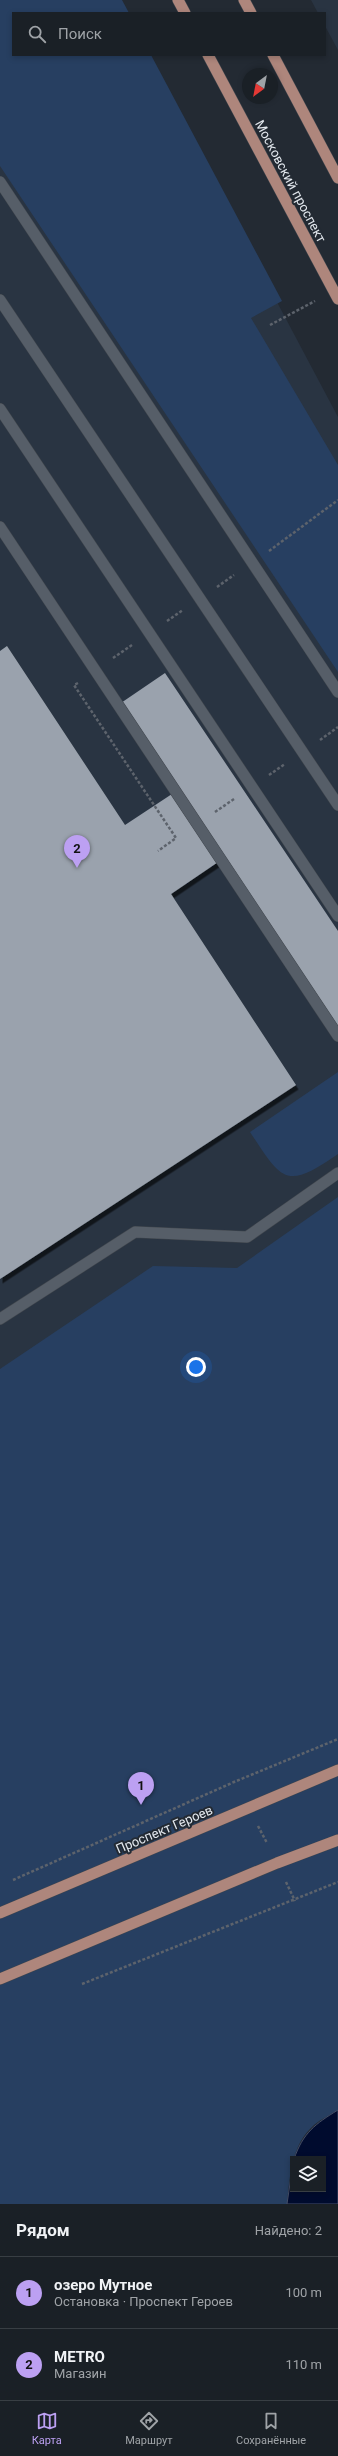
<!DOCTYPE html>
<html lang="ru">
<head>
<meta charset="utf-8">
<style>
	:root { --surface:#1a2026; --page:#272d32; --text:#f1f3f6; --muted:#9fa3a7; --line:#383e43; --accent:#bca0f2 }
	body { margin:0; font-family:Roboto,sans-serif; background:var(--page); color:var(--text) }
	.controls { position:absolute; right:12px; bottom:12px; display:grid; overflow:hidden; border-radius:0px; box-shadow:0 2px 6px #0003 }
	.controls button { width:36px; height:36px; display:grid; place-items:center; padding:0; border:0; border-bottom:1px solid var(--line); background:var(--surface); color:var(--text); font:20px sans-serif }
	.compass { position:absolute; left:242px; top:68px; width:36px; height:36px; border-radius:50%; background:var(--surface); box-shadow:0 2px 6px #0003; rotate:212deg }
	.you { position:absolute; left:196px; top:1367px; width:14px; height:14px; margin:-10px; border:3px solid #fff; border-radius:50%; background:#1a73e8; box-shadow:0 0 0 6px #1a73e833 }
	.badge { display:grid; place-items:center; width:26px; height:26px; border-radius:50%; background:var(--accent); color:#111; font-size:13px; font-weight:700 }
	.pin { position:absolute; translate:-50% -33px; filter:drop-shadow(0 1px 2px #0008) }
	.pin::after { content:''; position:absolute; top:21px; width:14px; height:12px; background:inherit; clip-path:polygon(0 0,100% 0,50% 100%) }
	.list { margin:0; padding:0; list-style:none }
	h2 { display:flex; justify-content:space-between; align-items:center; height:52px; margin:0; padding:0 16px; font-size:17px }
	h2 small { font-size:13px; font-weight:400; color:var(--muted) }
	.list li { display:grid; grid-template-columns:26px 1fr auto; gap:12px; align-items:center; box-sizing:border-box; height:72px; padding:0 16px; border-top:1px solid var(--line) }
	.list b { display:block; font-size:15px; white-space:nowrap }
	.list p { margin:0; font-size:13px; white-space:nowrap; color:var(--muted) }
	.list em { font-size:13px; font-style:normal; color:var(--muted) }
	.icon { flex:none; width:22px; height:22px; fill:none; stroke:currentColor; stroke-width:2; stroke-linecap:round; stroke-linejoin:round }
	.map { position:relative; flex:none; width:338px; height:2204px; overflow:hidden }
	.search { position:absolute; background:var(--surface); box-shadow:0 2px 6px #0003; left:12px; right:12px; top:12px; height:44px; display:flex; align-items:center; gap:10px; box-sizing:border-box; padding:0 14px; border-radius:0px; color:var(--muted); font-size:15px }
	.sheet { height:196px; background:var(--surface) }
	nav { display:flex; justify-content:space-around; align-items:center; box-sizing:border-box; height:56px; border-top:1px solid var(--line); background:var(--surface); font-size:11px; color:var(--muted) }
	nav a { display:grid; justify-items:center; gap:2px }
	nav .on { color:var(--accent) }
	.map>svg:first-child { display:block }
</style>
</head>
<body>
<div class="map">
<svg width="338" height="2204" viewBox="0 0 338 2204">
	<defs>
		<filter id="shadow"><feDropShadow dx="2.5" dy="4.5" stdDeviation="0" flood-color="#0009"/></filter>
	</defs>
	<rect width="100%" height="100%" fill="#232a33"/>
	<path fill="#293442" d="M0 0 13 13V55H146L338 417V1264L0 1493Z
		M311 0H338V50L325 26V13H318Z"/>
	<path fill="#273f61" d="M0 0H122L129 13H13V55H151L282 301 251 318 338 465V672L0 166Z
		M338 1072V1154C285 1191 282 1180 250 1132Z
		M338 1197V2110C330 2115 321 2119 314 2125 291 2145 290 2176 287 2204H0V1369L153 1266 237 1268Z"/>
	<path fill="#000b2e" stroke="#444e68" d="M338 2110V2204H287L293 2163V2189H323V2159H294C303 2133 315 2124 338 2110Z"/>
	<path fill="#9aa2ad" filter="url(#shadow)" d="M7 646 125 825 175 792 118 705 165 673 338 931V1035L221 860 171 894 296 1085 0 1279V651Z"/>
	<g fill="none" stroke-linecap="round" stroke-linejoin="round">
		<g stroke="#40464d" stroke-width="12">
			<path id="service" d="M0 182 338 692
				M0 300 338 805
				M0 409 338 916
				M0 527 338 1036
				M0 1319 135 1232 247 1237 338 1173"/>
		</g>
		<g stroke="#40464d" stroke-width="12">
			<path id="primary" d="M178 0 185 13
				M244 0 251 13
				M208 55 338 299
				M273 55 338 178
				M0 1913 338 1770
				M0 1979 277 1863 338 1840"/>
		</g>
		<path stroke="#5d636c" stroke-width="2.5" stroke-dasharray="3 2" stroke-linecap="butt" d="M270 325 315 301
			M269 551 338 500
			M217 587 234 575
			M167 621 183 610
			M113 658 132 645
			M78 683 74 685 176 838 158 851
			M320 740 338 727
			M269 775 285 764
			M215 812 234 799
			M258 1826 267 1843
			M13 1880 234 1782 338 1739
			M286 1882 295 1901
			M82 1984 338 1882"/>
		<use href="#service" stroke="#565e68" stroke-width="11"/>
		<use href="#primary" stroke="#ae867c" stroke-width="11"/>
	</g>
	<g text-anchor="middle" stroke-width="4" stroke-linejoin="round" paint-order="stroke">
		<g font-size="13" fill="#e4e9ef" stroke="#232a33">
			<text transform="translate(291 181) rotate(62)" y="5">Московский проспект</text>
			<text transform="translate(164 1829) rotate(-23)" y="5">Проспект Героев</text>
		</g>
	</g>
</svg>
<div class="controls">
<button><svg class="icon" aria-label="layers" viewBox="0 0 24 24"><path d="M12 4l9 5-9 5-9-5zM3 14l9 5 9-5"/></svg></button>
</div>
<svg class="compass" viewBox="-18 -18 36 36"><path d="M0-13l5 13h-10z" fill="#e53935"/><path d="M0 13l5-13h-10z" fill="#9fa3a7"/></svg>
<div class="you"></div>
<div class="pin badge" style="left:141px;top:1805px">1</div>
<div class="pin badge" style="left:77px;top:868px">2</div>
<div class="search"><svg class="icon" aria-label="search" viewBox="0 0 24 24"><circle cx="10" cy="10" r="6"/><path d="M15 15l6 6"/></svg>Поиск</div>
</div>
<section class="sheet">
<h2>Рядом<small>Найдено: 2</small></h2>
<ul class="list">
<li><span class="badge">1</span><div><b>озеро Мутное</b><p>Остановка · Проспект Героев</p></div><em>100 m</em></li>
<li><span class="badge">2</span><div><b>METRO</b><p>Магазин</p></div><em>110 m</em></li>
</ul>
</section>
<nav>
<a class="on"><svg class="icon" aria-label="map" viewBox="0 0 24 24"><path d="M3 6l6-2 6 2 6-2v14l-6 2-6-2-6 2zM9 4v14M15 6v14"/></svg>Карта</a>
<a><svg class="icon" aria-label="directions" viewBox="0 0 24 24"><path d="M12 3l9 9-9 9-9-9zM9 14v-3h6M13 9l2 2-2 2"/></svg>Маршрут</a>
<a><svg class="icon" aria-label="saved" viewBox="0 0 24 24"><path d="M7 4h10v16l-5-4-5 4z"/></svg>Сохранённые</a>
</nav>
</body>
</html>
